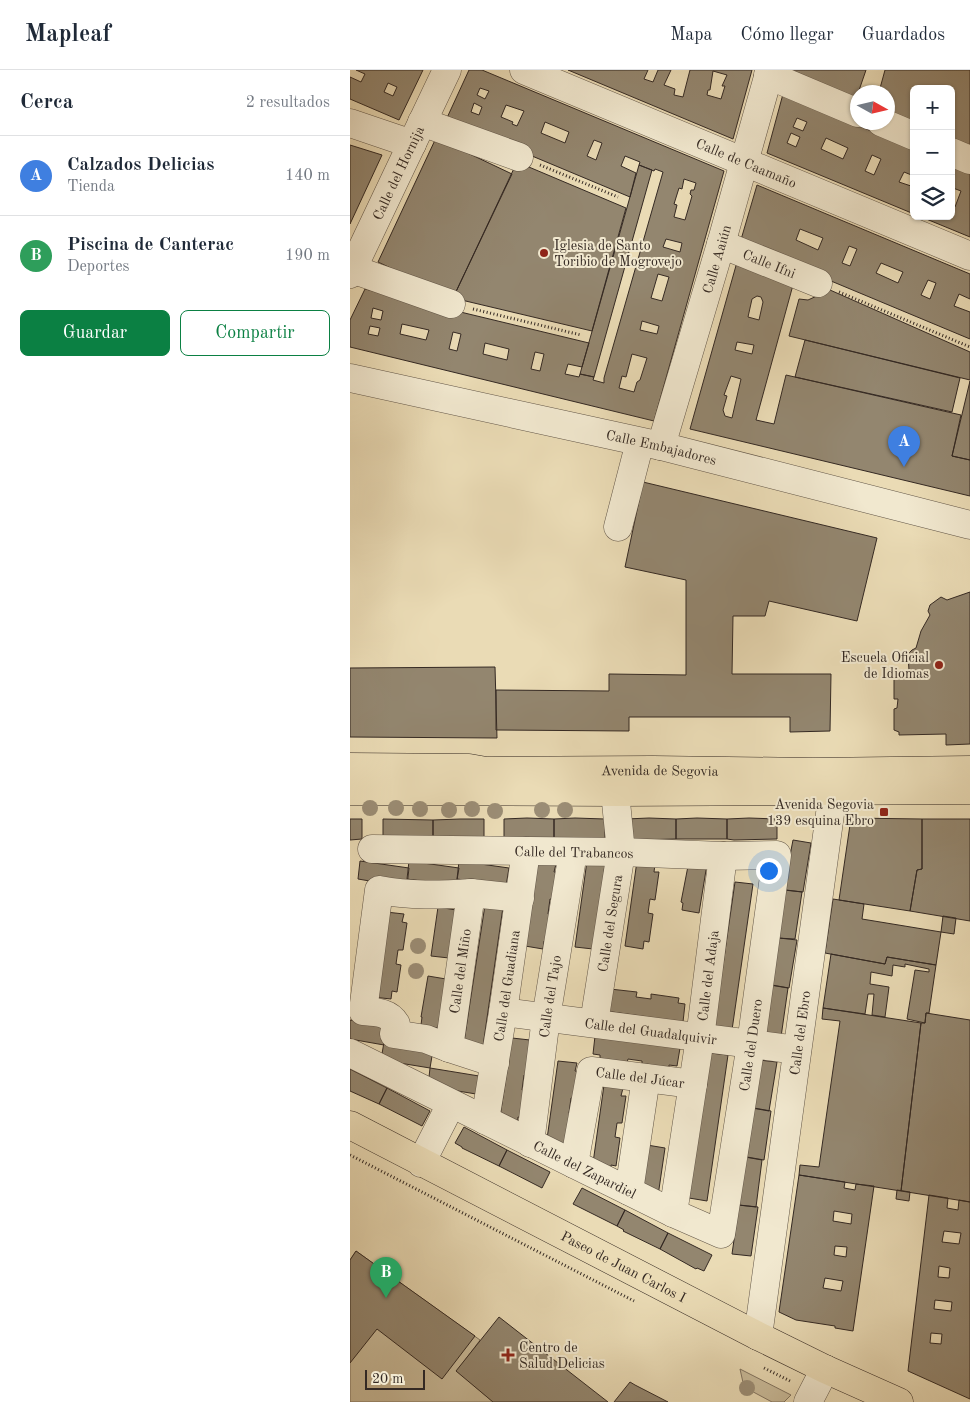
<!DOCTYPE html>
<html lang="es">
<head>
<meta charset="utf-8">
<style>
	:root { --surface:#fff; --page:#f6f6f7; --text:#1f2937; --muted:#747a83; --line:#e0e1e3; --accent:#0b8043 }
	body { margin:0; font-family:"Old Standard TT",serif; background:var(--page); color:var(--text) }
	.controls { position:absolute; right:15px; top:15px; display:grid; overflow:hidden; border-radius:8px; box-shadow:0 1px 4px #0004 }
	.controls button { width:45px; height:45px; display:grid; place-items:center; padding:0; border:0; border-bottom:1px solid var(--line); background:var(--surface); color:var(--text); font:25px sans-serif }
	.compass { position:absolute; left:500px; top:15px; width:45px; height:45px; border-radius:50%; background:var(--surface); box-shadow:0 1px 4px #0004; rotate:98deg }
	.scale { position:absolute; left:15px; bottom:12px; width:60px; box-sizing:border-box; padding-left:5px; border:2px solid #342923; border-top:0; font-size:14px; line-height:18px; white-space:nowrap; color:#342923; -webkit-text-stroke:4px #f1e8cf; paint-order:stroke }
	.you { position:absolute; left:418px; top:800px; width:18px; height:18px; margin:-12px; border:4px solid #fff; border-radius:50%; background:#1a73e8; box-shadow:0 0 0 8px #1a73e833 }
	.badge { display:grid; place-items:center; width:32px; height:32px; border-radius:50%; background:var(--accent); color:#fff; font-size:16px; font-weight:700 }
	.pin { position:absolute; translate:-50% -41px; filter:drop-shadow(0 1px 2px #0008) }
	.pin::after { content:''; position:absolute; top:26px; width:18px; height:15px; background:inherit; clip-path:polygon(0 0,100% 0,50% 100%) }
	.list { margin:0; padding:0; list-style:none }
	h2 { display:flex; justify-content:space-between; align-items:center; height:65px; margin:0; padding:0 20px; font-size:21px }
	h2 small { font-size:16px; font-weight:400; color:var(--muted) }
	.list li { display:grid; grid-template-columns:32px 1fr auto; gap:15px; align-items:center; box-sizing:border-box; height:80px; padding:0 20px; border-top:1px solid var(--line) }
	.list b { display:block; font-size:19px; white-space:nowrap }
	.list p { margin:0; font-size:16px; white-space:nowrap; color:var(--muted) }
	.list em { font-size:16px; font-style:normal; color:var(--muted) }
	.actions { display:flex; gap:10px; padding:15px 20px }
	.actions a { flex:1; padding:11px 0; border:1px solid var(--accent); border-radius:8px; text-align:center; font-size:18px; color:var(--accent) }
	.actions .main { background:var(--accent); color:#fff }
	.icon { flex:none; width:28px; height:28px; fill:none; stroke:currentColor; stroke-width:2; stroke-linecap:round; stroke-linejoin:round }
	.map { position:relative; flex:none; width:620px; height:1332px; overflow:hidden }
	header { display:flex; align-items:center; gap:30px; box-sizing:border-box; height:70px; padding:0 25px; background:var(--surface); border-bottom:1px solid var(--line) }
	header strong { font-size:24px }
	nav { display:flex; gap:28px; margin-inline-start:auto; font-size:18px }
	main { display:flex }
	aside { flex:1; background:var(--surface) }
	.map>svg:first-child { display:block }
</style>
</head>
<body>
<header>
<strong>Mapleaf</strong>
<nav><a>Mapa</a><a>Cómo llegar</a><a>Guardados</a></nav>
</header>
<main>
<aside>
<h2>Cerca<small>2 resultados</small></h2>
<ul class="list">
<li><span class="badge" style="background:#3f7fe0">A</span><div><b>Calzados Delicias</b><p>Tienda</p></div><em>140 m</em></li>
<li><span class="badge" style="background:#2e9e5b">B</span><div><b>Piscina de Canterac</b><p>Deportes</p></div><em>190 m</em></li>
</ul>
<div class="actions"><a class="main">Guardar</a><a>Compartir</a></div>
</aside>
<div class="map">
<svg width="620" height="1332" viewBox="0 0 620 1332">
	<rect width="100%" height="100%" fill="#eadbb5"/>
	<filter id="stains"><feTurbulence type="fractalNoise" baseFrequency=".004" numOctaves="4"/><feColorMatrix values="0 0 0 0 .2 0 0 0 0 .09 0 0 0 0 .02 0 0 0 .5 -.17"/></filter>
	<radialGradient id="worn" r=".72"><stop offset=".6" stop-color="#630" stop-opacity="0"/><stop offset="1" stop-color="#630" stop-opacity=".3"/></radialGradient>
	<path fill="#cbbd9c" stroke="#807360" d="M6 1181 130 1270 107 1301 143 1332H0V1190Z
		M390 1299 441 1325 434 1332H422L394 1317Z"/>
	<path fill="#93866f" stroke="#342923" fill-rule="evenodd" d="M6 0H73L49 50 0 29V7L11 12 15 4ZM38 13 47 17 43 26 34 22Z
		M119 0H132L374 101 304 351 0 277V250L15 219 239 273 232 297 218 294 215 304 229 307 230 304 244 307 243 310 254 313V308L313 102 305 99 304 101 289 95 290 92 275 86 271 96 286 103 280 127 96 50ZM130 18 139 21 135 29 127 25ZM124 33 132 37 129 45 121 42ZM156 35 174 41 167 56 162 54 163 52 151 47ZM195 52 219 62 215 73 191 63ZM244 70 252 73 246 90 237 86ZM334 109 346 113 344 120H341L340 124 342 126 335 150 324 147 327 135 324 134 329 118 332 119ZM316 169 332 173 330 182 313 177ZM308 204 319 207 312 231 301 228ZM23 238 33 241 31 250 21 248ZM292 251 309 256 307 264 290 260ZM52 254 79 260 76 270 50 264ZM20 256 30 258 28 266 18 264ZM103 262 111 264 107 281 99 279ZM135 273 159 279 157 290 133 284ZM185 282 194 284 190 301 181 299ZM282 284 297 288 290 310 287 312 284 322 269 318 272 306 276 307Z
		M218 0H298L294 9 303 12 308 0H321L314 15 325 19 324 25 333 27 340 0H402L383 69ZM363 1 377 5 372 16H375L371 29 357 25 358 20H360Z
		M440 0H516L505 32Z
		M535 0H620V78L601 71V19H564V56L538 45V22H529Z
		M433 24 564 79V106L554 102 549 112 564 117V144L417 83ZM447 48 457 52 453 61 443 57ZM441 63 450 67 446 77 437 73ZM476 68 498 78 493 89 471 79ZM522 85 531 89 524 105 515 101Z
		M86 68 162 104 103 228 28 192Z
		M0 75 32 85 0 154Z
		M167 92 276 138 242 261 103 228Z
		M289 95 302 100 244 307 230 304Z
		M601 95 620 103V167L569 146H601V136L605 137 611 121 603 118 601 121Z
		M407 115 620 204V229L609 224 604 236 620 242V269L390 173ZM450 159 473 168 468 180 446 170ZM499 176 507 179 500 196 492 193ZM531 193 553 202 548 213 526 203ZM578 210 586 213 580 229 571 225Z
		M387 192 443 215 406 350 424 354 436 305 611 345 602 386 620 390V426L340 359ZM407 226 411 227 413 232 409 250 398 247 402 229ZM387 272 404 275 402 284 385 280ZM381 306 391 309 382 348 375 346 373 340 377 326 374 325Z
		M480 220 620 282V310L439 266 449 229 458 230Z
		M455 270 610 308 602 342 445 307Z
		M620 311V390L602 386Z
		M293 412 527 468 507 551 419 531 415 546H383L382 604H481L480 661 440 662V647H279V661L146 660V620L259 621V604L336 605V510L275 497Z
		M620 522V674L596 675V664L549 665V662L544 660V639L547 638 548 629H544V606L549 605 548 602 559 601 558 584 562 580 566 578 571 561 580 545 578 541 580 535 591 527 597 530Z
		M145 597 147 668 0 667V598Z
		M177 748 204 749V769H154V749Z
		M225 748 255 749V769H204V749Z
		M299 748 326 749V769L283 770 276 749Z
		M347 748 377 749V769H326V749Z
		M399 748 427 749V769L384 770 377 769V749Z
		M501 748 572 749V799L567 800 560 841 489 830Z
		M0 749H12V769L0 770Z
		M33 749 83 750V769H33Z
		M110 749H134V769H83V750Z
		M572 749H620V851L560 841 567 800 572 799Z
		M443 770 461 773 453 822 436 820 435 812Z
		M10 791 59 798 57 816H49L8 809Z
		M59 791 109 798 106 816 57 809Z
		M109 791 159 798 156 816 107 809Z
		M187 791 206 794 204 802H209L205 830 200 829 198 844H203L199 872 194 871 193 879 175 876Z
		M237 791 255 794 254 802 258 803 243 879 225 877Z
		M287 791 305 794 304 802H309L305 830 300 829 298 843 303 844 299 872 294 871 293 879 275 876Z
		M339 791 357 794 349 843 332 840 333 833 331 832Z
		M385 812 403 814 382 960 364 957Z
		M434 820 452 822 445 869 427 868Z
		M483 829 514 834 512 849 591 862 586 895 537 887 535 894 475 883Z
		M135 835 153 837 132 983 114 972Z
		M88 837 106 840 99 888 81 886Z
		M36 842 54 844 52 852 57 853 53 880H48L46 894 51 895 47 922 42 921 41 929 23 927Z
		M593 846 606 848 604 864 591 862Z
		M429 868 447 870 439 918 422 915Z
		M481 884 535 894 537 887 586 895 579 943H576L575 953 557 949 565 900 579 902V899L555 894V897L543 895 542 906 521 902 520 914 539 917 535 947 522 945 524 924H518L515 944 473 938Z
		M78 906 96 909 88 958 71 955 72 947H71Z
		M420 915 438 918 431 967 413 965Z
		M260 919 287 922 286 927 301 929V924L329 928 328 933 335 934 333 952 248 940Z
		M473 938 571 953 551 1121 449 1105 450 1095 469 1097 490 951 472 949Z
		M576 943 620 950V1132L551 1121 571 953H575Z
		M0 950 36 957 34 975 0 969Z
		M245 966 330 978 327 996 319 995V999L292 996V991L278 989 277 993 250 990V985L243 984Z
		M162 968 180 970 179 1006 174 1005 172 1020H177L173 1048 168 1047 167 1055 149 1053Z
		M34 972 83 980 80 998 31 990Z
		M360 983 378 985 357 1131 339 1128Z
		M409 990 427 992 419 1041 402 1038Z
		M208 991 227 993 225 1001 230 1002 226 1029 221 1028 219 1043 224 1044 214 1078 196 1076Z
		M80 998 129 1006 126 1024 78 1016Z
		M0 999 37 1018 29 1034 0 1021Z
		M254 1015 273 1018 271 1026H276L272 1053H267L265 1067 270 1068 266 1096 261 1095 260 1103 242 1100Z
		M37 1018 80 1041 72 1056 29 1034Z
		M404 1038 421 1041 414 1090 397 1087Z
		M114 1057 157 1080 149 1096 112 1078V1077L105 1073Z
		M297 1075 315 1078 308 1126 290 1116Z
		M157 1080 200 1102 192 1118 149 1096Z
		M395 1087 412 1090 406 1137 388 1135Z
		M449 1105 495 1112 494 1118 505 1120 506 1114 524 1116 503 1261 485 1258V1256L446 1250 429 1242ZM484 1141 502 1144 501 1154 483 1151ZM485 1176 497 1177 496 1187 484 1185ZM475 1208 493 1211 491 1221 473 1218Z
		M232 1118 275 1140 267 1156 223 1134Z
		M547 1120 560 1122 559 1131 546 1129Z
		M579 1125 598 1128 597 1138 608 1140 609 1130 620 1132V1329L558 1301ZM594 1161 611 1163 609 1174 592 1172ZM589 1196 600 1198 599 1208 588 1207ZM585 1230 602 1232 601 1241 584 1239ZM581 1263 592 1264 591 1274 580 1273Z
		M389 1135 408 1137 401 1186 382 1184Z
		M275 1140 318 1163 310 1179 273 1161 274 1160 267 1156Z
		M318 1163 362 1185 354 1201 347 1198 346 1199 310 1179Z
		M6 1181 125 1266 92 1309 27 1259 0 1293V1190Z
		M149 1247 258 1332H143L106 1301Z
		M280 1312 285 1315 318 1332H264Z"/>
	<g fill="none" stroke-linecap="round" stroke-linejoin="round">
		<g stroke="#625648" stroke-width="29">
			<g id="minor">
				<path id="s1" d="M174 0 620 186"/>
				<path d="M418 5 508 43"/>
				<path d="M72 52 169 87"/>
				<path d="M531 52 564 66"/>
				<path d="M0 53 62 74"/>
				<path d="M601 82 620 90"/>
				<path id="s2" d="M371 174 468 213"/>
				<path d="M2 199 101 234"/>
				<path id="s3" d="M0 204 97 0"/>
				<path id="s4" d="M0 308 311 376 620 455"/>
				<path id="s5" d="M311 376 371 174 420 0"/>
				<path d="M268 457 290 372"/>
				<path id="s6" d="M153 942 447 980"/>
				<path id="s7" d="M244 953 271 782 265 722"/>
				<path d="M99 978 76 969 44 964 46 954C39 942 26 942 13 941L29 820C60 826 90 825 121 823"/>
				<path id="s8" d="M0 983 323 1143 371 1164 401 974 427 785 373 786 271 782 22 779"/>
				<path id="s9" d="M145 993 99 978 121 823 170 828"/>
				<path id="s10" d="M135 1050 153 942 176 781"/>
				<path id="s11" d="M180 1073 196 948 223 782"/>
				<path d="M71 1093 101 1034"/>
				<path id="s12" d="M224 1094 241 1001 343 1014"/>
				<path d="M279 1121 296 1008"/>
				<path id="s13" d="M323 1143 350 968 373 786"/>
				<path id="s14" d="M408 1266 483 722 493 708 500 707"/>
				<path d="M458 1332 475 1299"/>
			</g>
		</g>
		<g stroke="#342923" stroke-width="29">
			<g id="major">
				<path id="s15" d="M0 697 119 698 136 701 303 700 463 702 620 700"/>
				<path d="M0 721 265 722 620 720"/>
				<path id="s16" d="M0 1055 408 1266 475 1299 549 1332"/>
			</g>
		</g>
		<path stroke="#342923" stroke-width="3" stroke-dasharray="1 2.5" stroke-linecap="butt" d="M190 95 268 127
			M489 222 620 277
			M123 239 231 265
			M0 1085 284 1231
			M414 1298 442 1312"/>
		<use href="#minor" stroke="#f1e8cf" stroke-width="28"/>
		<use href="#major" stroke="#eadbb5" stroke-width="28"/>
	</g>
	<g fill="#9b8d75">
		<circle cx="20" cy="738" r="8"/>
		<circle cx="46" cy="738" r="8"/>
		<circle cx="70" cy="739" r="8"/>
		<circle cx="122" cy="739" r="8"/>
		<circle cx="99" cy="740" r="8"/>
		<circle cx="192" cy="740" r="8"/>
		<circle cx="215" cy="740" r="8"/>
		<circle cx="145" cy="741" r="8"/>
		<circle cx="68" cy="876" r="8"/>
		<circle cx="66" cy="901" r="8"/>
		<circle cx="397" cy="1318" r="8"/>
	</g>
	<g fill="#8f2418" stroke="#f1e8cf" stroke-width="2">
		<circle cx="194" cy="183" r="5"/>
		<circle cx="589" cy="595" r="5"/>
		<rect x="529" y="737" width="10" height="10" rx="2.5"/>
		<path d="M155.5 1277.5h5v5h5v5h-5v5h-5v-5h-5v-5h5z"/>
	</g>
	<g text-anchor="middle" stroke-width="4" stroke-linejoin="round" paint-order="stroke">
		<g font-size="14" fill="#342923" stroke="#f1e8cf">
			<text dy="5" stroke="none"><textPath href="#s1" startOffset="241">Calle de Caamaño</textPath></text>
			<text dy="5" stroke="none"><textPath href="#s3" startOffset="112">Calle del Hornija</textPath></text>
			<text dy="5" stroke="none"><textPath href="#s5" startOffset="195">Calle Aaiún</textPath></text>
			<text dy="5" stroke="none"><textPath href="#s2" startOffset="52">Calle Ifni</textPath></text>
			<text dy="5" stroke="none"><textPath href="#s4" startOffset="319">Calle Embajadores</textPath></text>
			<text dy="5" stroke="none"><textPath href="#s15" startOffset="310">Avenida de Segovia</textPath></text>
			<text transform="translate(224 782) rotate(1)" y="5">Calle del Trabancos</text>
			<text dy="5" stroke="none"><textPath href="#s7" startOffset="101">Calle del Segura</textPath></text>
			<text dy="5" stroke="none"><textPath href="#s9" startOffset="126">Calle del Miño</textPath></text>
			<text dy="5" stroke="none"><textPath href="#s13" startOffset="240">Calle del Adaja</textPath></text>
			<text dy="5" stroke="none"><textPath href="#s10" startOffset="136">Calle del Guadiana</textPath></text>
			<text dy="5" stroke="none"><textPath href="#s11" startOffset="148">Calle del Tajo</textPath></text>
			<text dy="5" stroke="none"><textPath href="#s6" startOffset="149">Calle del Guadalquivir</textPath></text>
			<text dy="5" stroke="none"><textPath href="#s14" startOffset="306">Calle del Ebro</textPath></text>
			<text dy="5" stroke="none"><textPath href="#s8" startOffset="604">Calle del Duero</textPath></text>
			<text dy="5" stroke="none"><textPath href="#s12" startOffset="144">Calle del Júcar</textPath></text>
			<text dy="5" stroke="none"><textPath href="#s8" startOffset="262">Calle del Zapardiel</textPath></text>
			<text dy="5" stroke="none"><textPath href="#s16" startOffset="308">Paseo de Juan Carlos I</textPath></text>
		</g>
		<g font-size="14" fill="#342923" stroke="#f1e8cf" text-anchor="start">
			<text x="204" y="180">Iglesia de Santo<tspan x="204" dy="16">Toribio de Mogrovejo</tspan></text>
			<text x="579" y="592" text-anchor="end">Escuela Oficial<tspan x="579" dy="16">de Idiomas</tspan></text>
			<text x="524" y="739" text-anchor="end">Avenida Segovia<tspan x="524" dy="16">139 esquina Ebro</tspan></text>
			<text x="169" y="1282">Centro de<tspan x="169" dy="16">Salud Delicias</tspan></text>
		</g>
	</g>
	<rect width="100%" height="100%" filter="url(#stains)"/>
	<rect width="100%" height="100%" fill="url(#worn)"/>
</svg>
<div class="controls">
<button>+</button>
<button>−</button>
<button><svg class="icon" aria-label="layers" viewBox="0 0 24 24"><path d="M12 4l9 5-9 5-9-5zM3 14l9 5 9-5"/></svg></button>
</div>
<svg class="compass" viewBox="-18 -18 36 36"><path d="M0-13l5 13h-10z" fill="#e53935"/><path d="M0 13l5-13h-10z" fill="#747a83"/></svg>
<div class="scale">20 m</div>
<div class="you"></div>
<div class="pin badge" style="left:554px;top:397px;background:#3f7fe0">A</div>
<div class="pin badge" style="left:36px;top:1228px;background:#2e9e5b">B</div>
</div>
</main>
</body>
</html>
